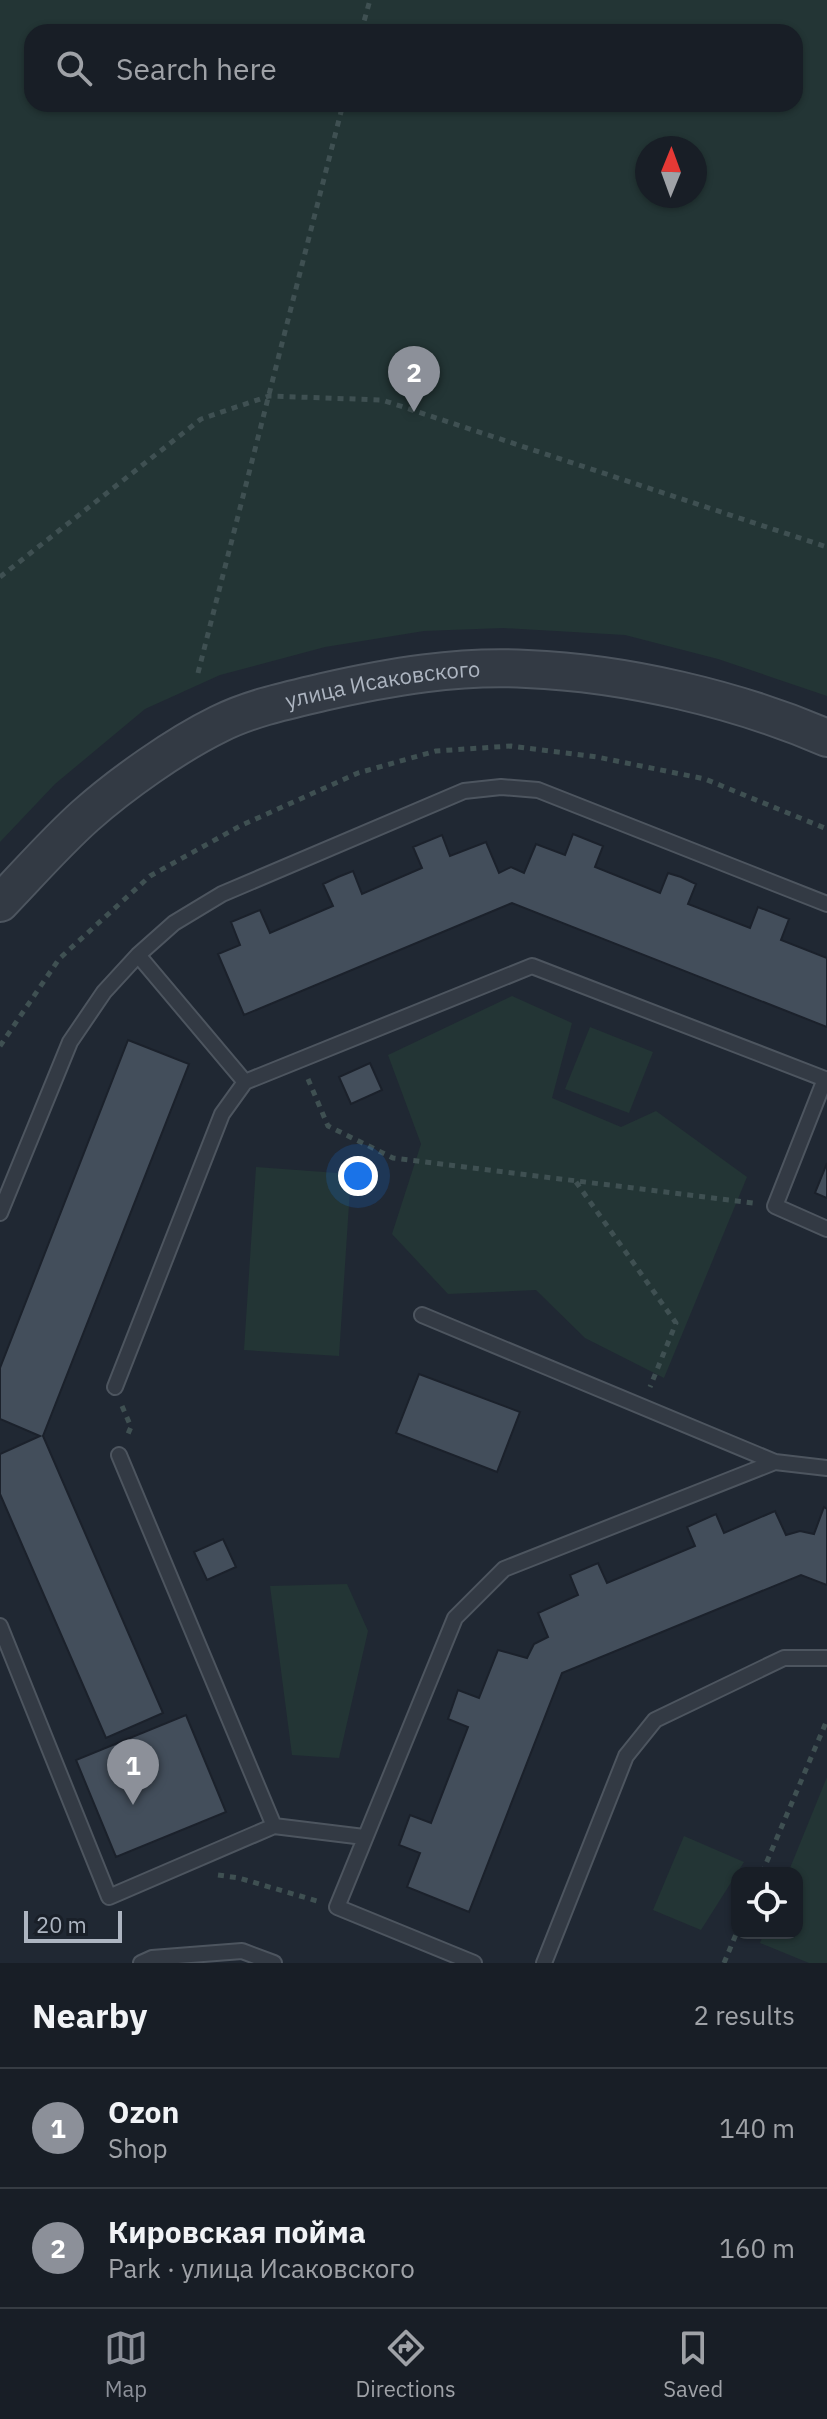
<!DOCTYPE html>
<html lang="en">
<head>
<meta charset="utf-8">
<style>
	:root { --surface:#181e26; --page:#252b32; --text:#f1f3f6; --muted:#9fa2a7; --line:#363c43; --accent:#8c9099 }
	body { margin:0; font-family:"IBM Plex Sans",sans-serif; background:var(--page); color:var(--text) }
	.controls { position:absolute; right:24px; bottom:24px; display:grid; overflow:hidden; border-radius:16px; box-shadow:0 2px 6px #0004 }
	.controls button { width:72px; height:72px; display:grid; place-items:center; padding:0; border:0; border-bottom:2px solid var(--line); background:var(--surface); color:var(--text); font:40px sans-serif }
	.compass { position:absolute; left:635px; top:136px; width:72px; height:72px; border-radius:50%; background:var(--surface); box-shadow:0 2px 6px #0004; rotate:1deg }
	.scale { position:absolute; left:24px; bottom:20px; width:98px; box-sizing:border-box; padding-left:8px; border:4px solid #adb5c1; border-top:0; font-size:22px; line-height:28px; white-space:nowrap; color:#adb5c1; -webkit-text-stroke:6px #191f28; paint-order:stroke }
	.you { position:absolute; left:358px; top:1176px; width:28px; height:28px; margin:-20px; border:6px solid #fff; border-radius:50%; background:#1a73e8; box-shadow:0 0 0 12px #1a73e833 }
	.badge { display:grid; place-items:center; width:52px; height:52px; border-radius:50%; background:var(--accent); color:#fff; font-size:26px; font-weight:700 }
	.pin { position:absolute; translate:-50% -66px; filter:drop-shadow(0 2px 4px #0008) }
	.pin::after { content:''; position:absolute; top:42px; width:28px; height:24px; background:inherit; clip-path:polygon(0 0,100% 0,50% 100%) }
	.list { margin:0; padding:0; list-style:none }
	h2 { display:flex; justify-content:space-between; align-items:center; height:104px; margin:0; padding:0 32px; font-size:34px }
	h2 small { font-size:26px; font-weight:400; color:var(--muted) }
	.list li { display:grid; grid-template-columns:52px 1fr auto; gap:24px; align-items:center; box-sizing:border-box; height:120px; padding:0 32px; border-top:2px solid var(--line) }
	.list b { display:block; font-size:30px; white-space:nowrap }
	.list p { margin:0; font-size:26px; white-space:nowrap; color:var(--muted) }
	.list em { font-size:26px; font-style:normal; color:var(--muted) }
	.icon { flex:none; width:44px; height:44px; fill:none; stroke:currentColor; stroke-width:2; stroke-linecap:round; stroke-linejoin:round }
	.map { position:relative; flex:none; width:827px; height:1963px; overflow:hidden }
	.search { position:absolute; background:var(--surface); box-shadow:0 2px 6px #0004; left:24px; right:24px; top:24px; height:88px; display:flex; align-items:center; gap:20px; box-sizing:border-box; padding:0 28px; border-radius:24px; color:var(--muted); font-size:30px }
	.sheet { height:344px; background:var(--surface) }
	nav { display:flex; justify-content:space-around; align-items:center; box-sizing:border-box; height:112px; border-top:2px solid var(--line); background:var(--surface); font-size:22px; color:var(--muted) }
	nav a { display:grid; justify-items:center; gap:4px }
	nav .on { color:var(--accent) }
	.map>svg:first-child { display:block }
</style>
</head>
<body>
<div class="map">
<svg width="827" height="1963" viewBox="0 0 827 1963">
	<rect width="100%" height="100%" fill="#202833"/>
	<path fill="#233535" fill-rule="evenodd" d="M0 0H827V696L718 659 625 635 503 628 424 631 325 647 220 675 145 709 55 784 0 842ZM32 32H795V104H32ZM647 148H695V196H647Z
		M512 996 572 1023 552 1098 621 1127 656 1111 747 1177 664 1378 585 1338 536 1290 448 1294 392 1234 421 1144 388 1055Z
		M590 1027 653 1052 629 1113 565 1089Z
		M256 1167 351 1174 339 1356 244 1350Z
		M347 1584 368 1631 339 1758 292 1755 270 1586Z
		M827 1777V1963H809L760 1943 764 1933H797V1873H788Z
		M684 1836 744 1862 701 1930 653 1910Z"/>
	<path fill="#434e5b" stroke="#1b212b" stroke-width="2" d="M573 834 603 846 595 867 660 893 668 873 681 877 696 884 688 904 750 928 758 907 789 919 781 940 827 958V1027L512 903 244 1015 218 954 240 945 231 922 260 910 270 933 333 906 323 884 338 877 353 871 362 894 422 868 413 847 442 835 450 856 486 842 499 873 511 867 524 873 536 844 565 855Z
		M128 1040 189 1064 43 1436 163 1713 106 1738 0 1494V1454L40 1436 0 1419V1368Z
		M370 1063 382 1090 351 1104 339 1077Z
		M827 1163V1198L815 1193Z
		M419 1374 520 1412 497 1472 396 1433Z
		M824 1507 827 1509V1585L801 1575 562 1673 469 1912 407 1887 420 1853 399 1845 410 1815 431 1823 468 1727 448 1719 458 1690 479 1698 498 1650 527 1658 534 1644 548 1637 538 1613 578 1595 570 1575 598 1563 607 1583 695 1546 687 1527 716 1514 724 1533 775 1511 786 1535 800 1531 814 1534Z
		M223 1539 236 1567 207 1580 194 1552Z
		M186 1715 226 1812 116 1857 76 1760Z"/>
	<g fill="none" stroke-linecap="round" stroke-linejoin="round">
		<g stroke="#4d555f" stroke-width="18">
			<path id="service" d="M138 955 245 1082 532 966 825 1079 775 1206 827 1229
				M0 1213 70 1042 104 992 138 955 174 923 222 894 464 791 501 787 538 790 827 904
				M422 1315 775 1462
				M115 1387 222 1114 245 1082
				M119 1455 274 1826
				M0 1626 109 1897 274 1826 364 1837
				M141 1963 152 1958 242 1951 274 1963
				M474 1963 337 1907 455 1618 504 1569 775 1462 827 1468
				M544 1963 626 1756 655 1720 784 1658H827"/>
		</g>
		<g stroke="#4d555f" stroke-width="40">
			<g id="tertiary">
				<path id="s1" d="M0 903C28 874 55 843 85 816 121 784 176 745 219 724 251 708 289 700 323 692 389 677 459 665 527 669 625 673 737 699 827 738"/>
			</g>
		</g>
		<path stroke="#3f5052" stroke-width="5" stroke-dasharray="6 6" stroke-linecap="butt" d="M361 32 370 0
			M0 577 201 419 269 396 382 400 827 547
			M198 673 343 104
			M0 1046 59 959 150 876 240 826 358 773 436 751 511 746 597 757 705 779 827 829
			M308 1079 328 1126 393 1158 753 1203
			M576 1182 676 1323 650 1387
			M122 1406 131 1427 128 1434
			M762 1873 827 1720
			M218 1875 239 1878 317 1901
			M724 1963 737 1932"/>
		<use href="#service" stroke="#333a44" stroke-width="14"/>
		<use href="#tertiary" stroke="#333a44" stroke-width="36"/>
	</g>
	<g text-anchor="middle" stroke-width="7" stroke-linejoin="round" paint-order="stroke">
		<g font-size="22" fill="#adb5c1" stroke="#191f28">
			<text dy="8" stroke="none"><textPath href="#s1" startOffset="454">улица Исаковского</textPath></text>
		</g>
	</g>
</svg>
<div class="controls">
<button><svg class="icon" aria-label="locate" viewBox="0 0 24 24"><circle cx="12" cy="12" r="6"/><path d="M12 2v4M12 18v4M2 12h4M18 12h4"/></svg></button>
</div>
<svg class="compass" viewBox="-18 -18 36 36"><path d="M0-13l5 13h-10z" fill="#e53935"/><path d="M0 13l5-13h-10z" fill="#9fa2a7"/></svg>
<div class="scale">20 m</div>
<div class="you"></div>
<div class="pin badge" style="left:133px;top:1805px">1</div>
<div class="pin badge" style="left:414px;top:412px">2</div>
<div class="search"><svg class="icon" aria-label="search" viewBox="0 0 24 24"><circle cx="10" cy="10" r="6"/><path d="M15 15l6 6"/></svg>Search here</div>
</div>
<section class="sheet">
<h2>Nearby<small>2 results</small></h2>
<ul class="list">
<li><span class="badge">1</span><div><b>Ozon</b><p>Shop</p></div><em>140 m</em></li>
<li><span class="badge">2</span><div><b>Кировская пойма</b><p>Park · улица Исаковского</p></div><em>160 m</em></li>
</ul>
</section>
<nav>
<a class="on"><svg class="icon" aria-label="map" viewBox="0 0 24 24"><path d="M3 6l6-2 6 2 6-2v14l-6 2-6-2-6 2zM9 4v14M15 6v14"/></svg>Map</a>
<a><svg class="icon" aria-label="directions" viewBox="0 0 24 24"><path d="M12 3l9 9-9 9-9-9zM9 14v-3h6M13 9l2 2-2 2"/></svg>Directions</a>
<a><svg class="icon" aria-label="saved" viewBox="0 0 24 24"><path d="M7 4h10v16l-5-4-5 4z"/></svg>Saved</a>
</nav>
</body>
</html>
